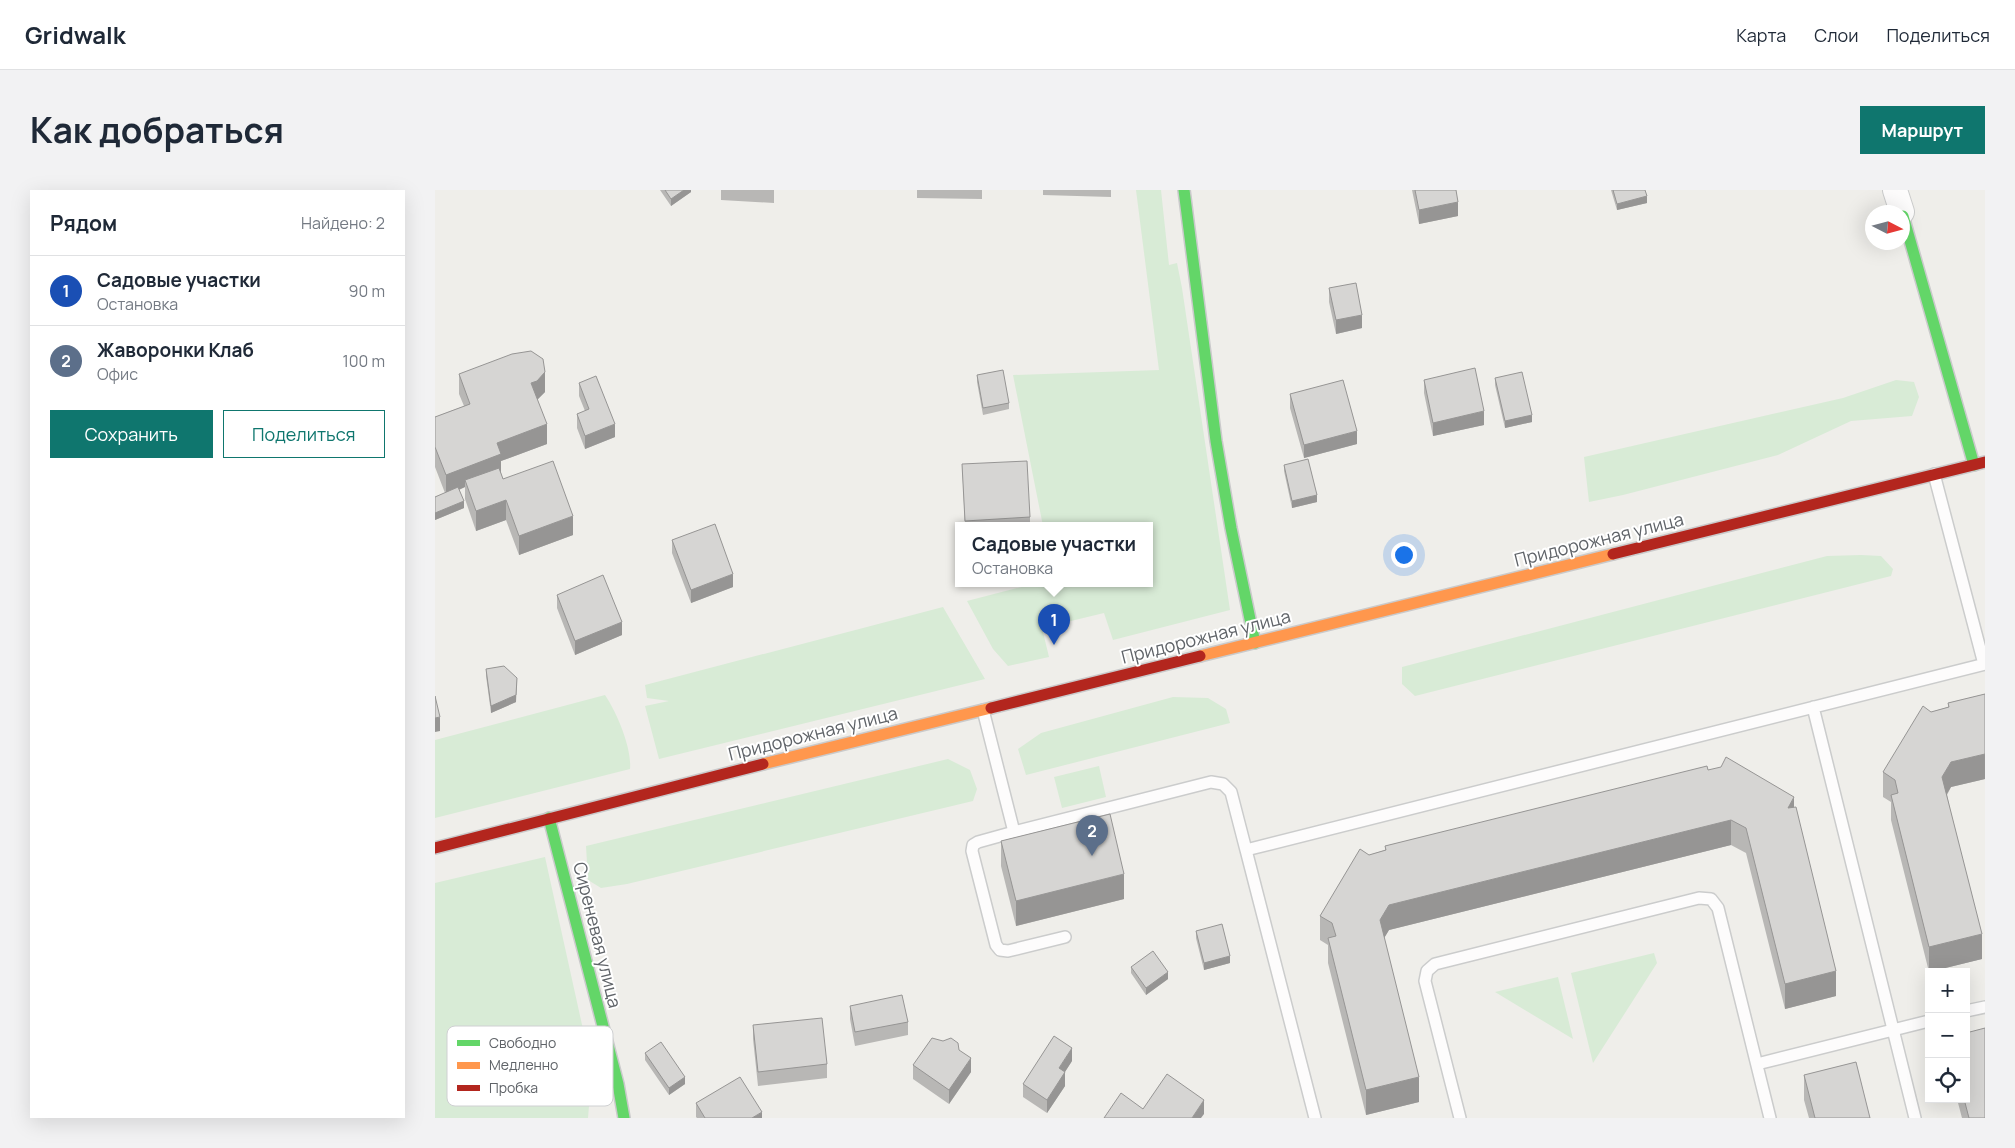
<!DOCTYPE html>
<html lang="ru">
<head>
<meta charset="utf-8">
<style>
	:root { --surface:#fff; --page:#f2f2f3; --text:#1f2937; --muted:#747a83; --line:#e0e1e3; --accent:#0f766e }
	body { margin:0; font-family:Manrope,sans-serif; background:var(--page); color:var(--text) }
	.controls { position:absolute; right:15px; bottom:15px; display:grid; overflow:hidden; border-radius:0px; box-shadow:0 5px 20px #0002 }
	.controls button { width:45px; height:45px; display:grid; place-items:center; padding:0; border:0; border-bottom:1px solid var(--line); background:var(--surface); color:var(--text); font:25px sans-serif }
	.compass { position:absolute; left:1430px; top:15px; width:45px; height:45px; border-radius:50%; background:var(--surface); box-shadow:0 5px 20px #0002; rotate:96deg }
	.you { position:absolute; left:968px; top:364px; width:18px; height:18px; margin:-12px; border:4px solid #fff; border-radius:50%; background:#1a73e8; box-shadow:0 0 0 8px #1a73e833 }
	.badge { display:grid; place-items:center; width:32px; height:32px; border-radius:50%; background:var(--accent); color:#fff; font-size:16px; font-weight:700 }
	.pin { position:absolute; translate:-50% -41px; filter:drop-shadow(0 1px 2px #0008) }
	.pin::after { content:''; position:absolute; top:26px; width:18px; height:15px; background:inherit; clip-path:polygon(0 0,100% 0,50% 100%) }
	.popup { position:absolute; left:520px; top:332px; width:198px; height:65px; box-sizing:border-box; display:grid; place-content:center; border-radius:0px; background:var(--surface); filter:drop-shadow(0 1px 4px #0005); font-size:16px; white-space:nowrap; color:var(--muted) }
	.popup b { font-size:19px; color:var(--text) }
	.popup::after { content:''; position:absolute; left:50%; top:100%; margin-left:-10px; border:10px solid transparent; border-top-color:var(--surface) }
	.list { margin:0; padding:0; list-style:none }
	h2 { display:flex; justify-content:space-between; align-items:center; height:65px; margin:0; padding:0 20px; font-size:21px }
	h2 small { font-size:16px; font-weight:400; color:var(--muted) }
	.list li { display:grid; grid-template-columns:32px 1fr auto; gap:15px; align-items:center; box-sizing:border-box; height:70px; padding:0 20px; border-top:1px solid var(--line) }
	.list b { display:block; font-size:19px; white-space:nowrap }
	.list p { margin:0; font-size:16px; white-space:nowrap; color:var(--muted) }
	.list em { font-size:16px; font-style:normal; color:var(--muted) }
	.actions { display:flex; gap:10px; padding:15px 20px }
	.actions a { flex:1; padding:11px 0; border:1px solid var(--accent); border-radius:0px; text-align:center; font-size:18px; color:var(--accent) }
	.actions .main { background:var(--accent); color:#fff }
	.icon { flex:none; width:28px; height:28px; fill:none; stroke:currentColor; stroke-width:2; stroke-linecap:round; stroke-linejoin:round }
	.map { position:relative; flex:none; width:1550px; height:928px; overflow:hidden; border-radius:0px }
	header { display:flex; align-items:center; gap:30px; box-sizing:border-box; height:70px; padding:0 25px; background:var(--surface); border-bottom:1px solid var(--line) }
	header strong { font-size:24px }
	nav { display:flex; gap:28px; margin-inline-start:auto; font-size:18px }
	.intro { display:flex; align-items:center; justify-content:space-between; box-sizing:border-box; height:120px; padding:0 30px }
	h1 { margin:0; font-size:35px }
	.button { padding:12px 22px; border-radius:0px; background:var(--accent); color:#fff; font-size:18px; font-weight:700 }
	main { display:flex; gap:30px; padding:0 30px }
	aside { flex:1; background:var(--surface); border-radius:0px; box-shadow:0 5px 20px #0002 }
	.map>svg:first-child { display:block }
</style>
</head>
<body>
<header>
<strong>Gridwalk</strong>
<nav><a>Карта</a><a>Слои</a><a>Поделиться</a></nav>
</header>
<div class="intro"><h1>Как добраться</h1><a class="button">Маршрут</a></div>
<main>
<aside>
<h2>Рядом<small>Найдено: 2</small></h2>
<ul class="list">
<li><span class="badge" style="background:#1a4fb4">1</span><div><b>Садовые участки</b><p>Остановка</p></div><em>90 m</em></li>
<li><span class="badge" style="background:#5c6f8a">2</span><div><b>Жаворонки Клаб</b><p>Офис</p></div><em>100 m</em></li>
</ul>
<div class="actions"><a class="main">Сохранить</a><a>Поделиться</a></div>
</aside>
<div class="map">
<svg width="1550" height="928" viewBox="0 0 1550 928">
	<rect width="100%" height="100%" fill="#efeeea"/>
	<path fill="#d8ebd6" d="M701 0H726L734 75 742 73 747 98 795 420 678 450 669 423 607 438 614 467 573 476 558 459 532 411 598 394H714V336H608L578 185 724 180Z
		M1461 190 1479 192 1484 207 1477 226 1416 231 1343 265 1188 305 1154 312 1149 267 1408 208Z
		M1426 365 1446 366 1458 379 1456 386 980 506 967 494V477L1392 366Z
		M508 417 550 489 224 569 210 516 234 511 212 508 210 495Z
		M170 505C182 523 197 558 195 579L0 628V550Z
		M738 507 773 508 791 519 795 533 591 585 583 559 606 543Z
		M513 569 535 580 542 599 538 611 192 694 166 698 153 690 151 656Z
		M664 576 671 607 627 618 619 587Z
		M110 667 157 880 153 928H0V693Z
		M1219 763 1222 773 1158 873 1136 783Z
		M1123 787 1138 849 1060 802Z"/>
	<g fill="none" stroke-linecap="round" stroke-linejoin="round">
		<g stroke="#cbcccc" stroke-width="14">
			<path id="lane" d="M1499 284 1549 474
				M1378 517 1480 928
				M548 520 579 642 776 592 788 594 796 602 811 660
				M579 642 543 652 538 655 537 661 561 755 565 760 573 761 630 747
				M1531 821 1550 817
				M1322 874 1494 831
				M880 928 811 660 1550 474
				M1025 928 990 791 992 781 1000 774 1264 708 1276 709 1283 718 1335 928"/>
		</g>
		<g stroke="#cbcccc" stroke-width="26">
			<path id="street" d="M1460 0 1467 22"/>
		</g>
		<g stroke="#cacacb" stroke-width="14">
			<path id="fast" d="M749 0 781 251 796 338 820 453
				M1468 26 1539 275
				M114 628 183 894 189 928"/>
		</g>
		<g stroke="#cacacb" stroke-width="14">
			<path id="slow" d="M765 466 1178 364
				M328 574 556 518"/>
		</g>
		<g stroke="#cacacb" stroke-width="14">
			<path id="jam" d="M1178 364 1550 272
				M556 518 765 466
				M0 658 328 574"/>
		</g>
		<use href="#lane" stroke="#fdfcfc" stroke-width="11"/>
		<use href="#street" stroke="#fdfcfc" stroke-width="24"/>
		<use href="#fast" stroke="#63d668" stroke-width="11"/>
		<use href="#slow" stroke="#ff974d" stroke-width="11"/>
		<use href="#jam" stroke="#b3261e" stroke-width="11"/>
	</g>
	<path fill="#b8b7b5" d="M225 0H256V2L236 16Z
		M286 0H339V13L286 10Z
		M482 0H547V9L482 8Z
		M608 0H676V7L608 5Z
		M977 0H1021L1023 26 984 34Z
		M1176 0H1210L1212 13 1182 20Z
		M894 98 927 138 901 144 894 112Z
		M24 184 110 202 102 210 112 254 66 271V283L68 289 138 345 84 365 71 330 41 341 30 309V297L24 300 29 318 0 330V307L10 303 0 277V227L29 216 24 204Z
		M542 185 574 213V219L548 225 542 192Z
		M1060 188 1097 232 1070 238 1060 195Z
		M989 190 1049 235 998 246 989 203Z
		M144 193 180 247 150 259 142 238V224L150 221 144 206Z
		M855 204 922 254 869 268 855 218Z
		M527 274 595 327V336H530Z
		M849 275 882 312 857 318 849 281Z
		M237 350 298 397 256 413 237 363Z
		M122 405 187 445 140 465 122 418Z
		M51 479 81 512 56 523 51 486Z
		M1550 504V589L1516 597 1512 605 1547 769 1494 782 1456 630V612L1448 607V582L1496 522 1513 517V513Z
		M1273 580 1359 618 1401 806 1350 819 1311 663 1296 655 954 740 949 748 984 912 931 925 893 773V755L885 750V726L934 665 950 660V656Z
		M566 651 689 709 581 736 566 676Z
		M761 741 795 773 769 780 761 748Z
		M696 777 733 789 711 805 696 783Z
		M415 816 473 832V845L420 856 415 829Z
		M318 835 392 874V888L323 896 318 849Z
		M524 860 536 882 514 914 478 889V875Z
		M210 863 250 894 234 905 210 870Z
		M637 871 630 882V896L612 923 588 907V894Z
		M1369 885 1435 928H1374L1369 910Z
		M1522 909H1531L1550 928H1527Z
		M261 913 327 928H262L261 927Z"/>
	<path fill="#969594" d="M249 0H256V2L236 16V9Z
		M1212 6V13L1182 20V14Z
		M1023 12V26L984 34V20Z
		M927 125V138L901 144V130Z
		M110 182V202L102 210 96 193Z
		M1049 221V235L998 246V233Z
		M1097 225V232L1070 238V231Z
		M112 234V254L66 271V283L30 290V297L11 305V285L62 253Z
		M180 234V247L150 259V246Z
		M922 241V254L869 268V255Z
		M882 305V312L857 318V311Z
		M71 310V330L41 341V321Z
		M29 311V318L0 330V323Z
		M138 326V345L84 365V346Z
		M298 384V397L256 413V400Z
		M187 432V445L140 465V451Z
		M82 488 81 512 56 523V516Z
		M5 527V541L0 542V528Z
		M1550 564V589L1516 597 1507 612V587L1516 572Z
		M1359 607V632L1353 618Z
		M1296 630V655L954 740 945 755V730L954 715Z
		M689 684V709L581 736V711Z
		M1547 744V769L1494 782V757Z
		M795 766V773L769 780V773Z
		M1401 781V806L1350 819V794Z
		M733 782V789L711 805V798Z
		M637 858V871L624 891V878Z
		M536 868V882L514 914V900Z
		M630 882V896L612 923V910Z
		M250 887V894L234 905V898Z
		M984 887V912L931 925V900Z
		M769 910V924L766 928H757Z
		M327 922V928H317Z"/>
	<path fill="#d6d5d3" stroke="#969594" d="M230 0H249L236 9Z
		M980 0H1021L1023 12 984 20Z
		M1178 0H1210L1212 6 1182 14Z
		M921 93 927 125 901 130 894 98Z
		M96 161 108 169 110 182 102 191 96 193 112 234 62 253 66 264 11 285 0 257V227L35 214 24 184 77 164Z
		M1040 178 1049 221 998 233 989 190Z
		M568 180 574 213 548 218 542 185Z
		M1087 182 1097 225 1070 231 1060 188Z
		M161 186 180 234 150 246 142 224 154 219 144 193Z
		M908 190 922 241 869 255 855 204Z
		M873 269 882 305 857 311 849 275Z
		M118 271 138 326 84 346 71 310 41 321 30 290 64 278 68 289Z
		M592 271 595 327 530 331 527 274Z
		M23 297 29 311 0 323V307Z
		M280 334 298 384 256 400 237 350Z
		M168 385 187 432 140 451 122 405Z
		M69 476 82 488 81 505 56 516 51 479Z
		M1550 504V564L1516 572 1507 587 1547 744 1494 757 1456 605 1463 603 1460 590 1448 582 1488 516 1496 522 1514 517 1513 513Z
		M0 506 5 527 0 528Z
		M1291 567 1359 607 1353 618 1361 617 1401 781 1350 794 1311 638 1296 630 954 715 945 730 984 887 931 900 893 748 901 746 897 733 885 726 925 659 934 665 951 660 950 656 1272 576 1273 580 1286 577Z
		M675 624 689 684 581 711 566 651Z
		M787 734 795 766 769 773 761 741Z
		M718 761 733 782 711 798 696 777Z
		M467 805 473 832 420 842 415 816Z
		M387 828 392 874 323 882 318 835Z
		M1550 838V928H1534L1529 909H1531V843Z
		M619 846 637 858 624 878 630 882 612 910 588 894Z
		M497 848 508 851 516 848 523 853 524 860 536 868 514 900 478 875Z
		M226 852 250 887 234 898 210 863Z
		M1421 872 1435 928H1380L1369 885Z
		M732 884 769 910 757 928H669L686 903 708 919Z
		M305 887 327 922 317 928H270L261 913Z"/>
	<g text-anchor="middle" stroke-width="4" stroke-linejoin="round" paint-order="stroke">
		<g font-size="18" fill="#5f6368" stroke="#fff">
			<text transform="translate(1164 350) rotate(-14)" y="6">Придорожная улица</text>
			<text transform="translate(771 447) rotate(-14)" y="6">Придорожная улица</text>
			<text transform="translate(378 544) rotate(-14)" y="6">Придорожная улица</text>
			<text transform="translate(162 745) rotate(76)" y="6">Сиреневая улица</text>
		</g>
	</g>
	<rect x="12" y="836" width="166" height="80" rx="8" fill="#fff" stroke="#cfd0d2" stroke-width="1"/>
	<rect x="22" y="850" width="23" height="6" fill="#63d668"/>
	<rect x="22" y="872" width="23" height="7" fill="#ff974d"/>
	<rect x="22" y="895" width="23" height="6" fill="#b3261e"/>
	<g font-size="14" fill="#5f6368">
		<text x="54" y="858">Свободно</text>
		<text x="54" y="880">Медленно</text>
		<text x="54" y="903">Пробка</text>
	</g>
</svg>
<div class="controls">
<button>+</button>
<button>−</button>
<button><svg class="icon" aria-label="locate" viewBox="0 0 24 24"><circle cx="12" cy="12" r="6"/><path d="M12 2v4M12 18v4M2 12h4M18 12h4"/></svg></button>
</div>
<svg class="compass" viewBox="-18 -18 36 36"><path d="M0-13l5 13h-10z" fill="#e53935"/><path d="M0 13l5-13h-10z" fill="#747a83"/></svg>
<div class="you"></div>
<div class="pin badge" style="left:619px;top:455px;background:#1a4fb4">1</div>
<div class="popup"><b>Садовые участки</b>Остановка</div>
<div class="pin badge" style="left:657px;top:666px;background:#5c6f8a">2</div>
</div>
</main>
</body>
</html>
